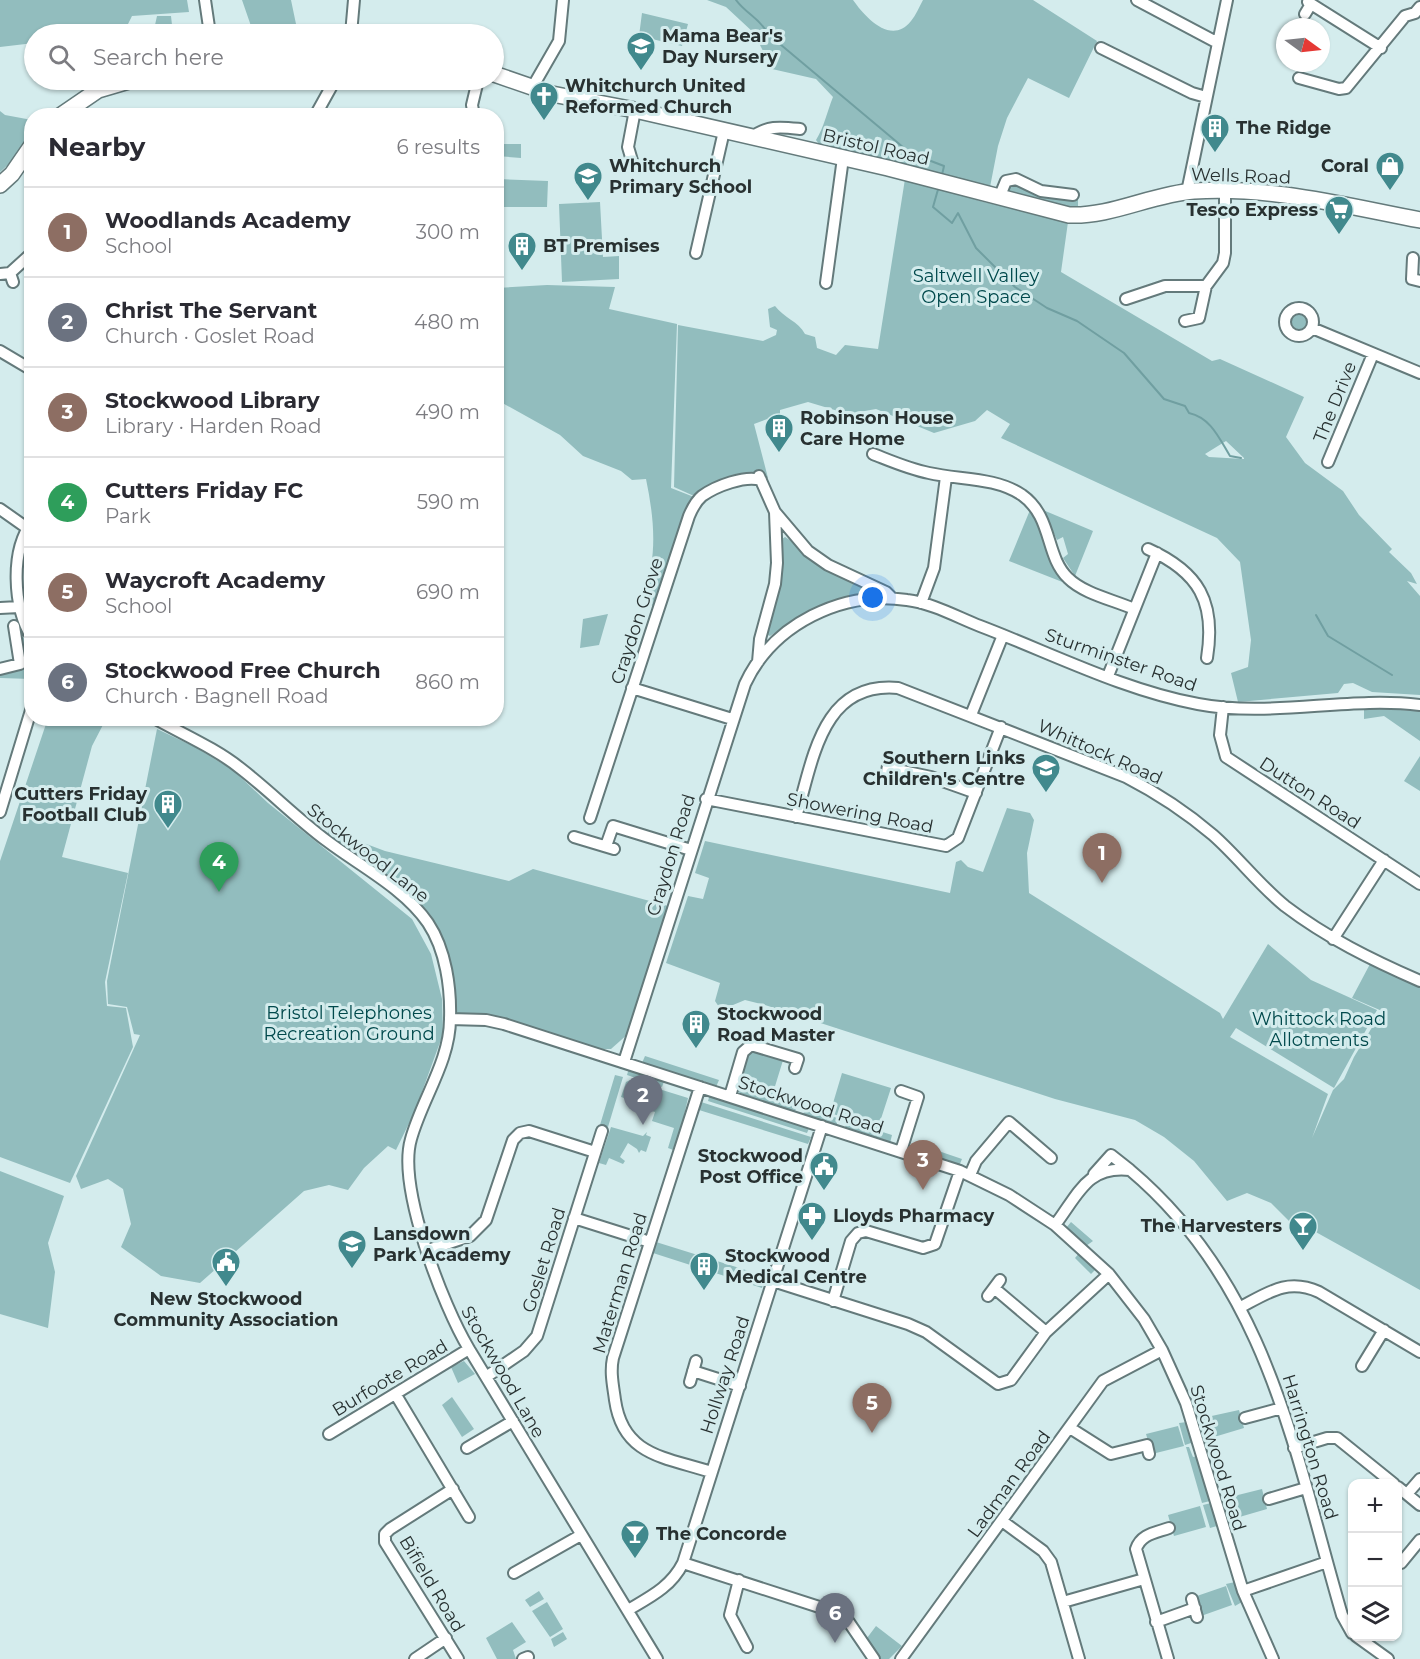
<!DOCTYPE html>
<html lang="en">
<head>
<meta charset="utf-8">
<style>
	:root { --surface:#fff; --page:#f7f7f7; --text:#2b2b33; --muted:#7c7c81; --line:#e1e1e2; --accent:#41898d }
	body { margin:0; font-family:Montserrat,sans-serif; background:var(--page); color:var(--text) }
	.controls { position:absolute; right:18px; bottom:18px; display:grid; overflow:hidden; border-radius:12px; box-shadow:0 2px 4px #0004 }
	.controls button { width:54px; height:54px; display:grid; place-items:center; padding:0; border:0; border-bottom:2px solid var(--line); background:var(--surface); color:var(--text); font:30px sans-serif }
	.compass { position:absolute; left:1276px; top:18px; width:54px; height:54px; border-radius:50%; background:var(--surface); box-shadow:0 2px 4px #0004; rotate:105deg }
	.you { position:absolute; left:873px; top:598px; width:21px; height:21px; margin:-15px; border:4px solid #fff; border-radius:50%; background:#1a73e8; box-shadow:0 0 0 9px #1a73e833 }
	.badge { display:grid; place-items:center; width:39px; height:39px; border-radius:50%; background:var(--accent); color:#fff; font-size:20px; font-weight:700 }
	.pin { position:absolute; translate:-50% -50px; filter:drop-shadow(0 2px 3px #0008) }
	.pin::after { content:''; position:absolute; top:32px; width:21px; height:18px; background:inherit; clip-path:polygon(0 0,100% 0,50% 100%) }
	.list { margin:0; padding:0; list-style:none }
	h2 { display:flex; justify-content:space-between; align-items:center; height:78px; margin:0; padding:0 24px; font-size:26px }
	h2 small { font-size:20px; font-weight:400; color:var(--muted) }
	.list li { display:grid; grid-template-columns:39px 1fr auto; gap:18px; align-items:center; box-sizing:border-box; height:90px; padding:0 24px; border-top:2px solid var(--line) }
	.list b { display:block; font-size:22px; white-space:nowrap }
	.list p { margin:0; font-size:20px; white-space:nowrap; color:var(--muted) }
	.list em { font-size:20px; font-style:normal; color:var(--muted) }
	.icon { flex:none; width:33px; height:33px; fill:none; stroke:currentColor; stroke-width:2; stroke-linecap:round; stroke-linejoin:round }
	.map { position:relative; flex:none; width:1420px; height:1659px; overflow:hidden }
	.search { position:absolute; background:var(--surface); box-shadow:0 2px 4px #0004; left:24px; top:24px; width:480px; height:66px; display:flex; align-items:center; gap:15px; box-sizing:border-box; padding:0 21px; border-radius:33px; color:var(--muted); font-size:22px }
	.panel { position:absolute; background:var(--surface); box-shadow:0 2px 4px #0004; left:24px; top:108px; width:480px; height:618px; border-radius:24px }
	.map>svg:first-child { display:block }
</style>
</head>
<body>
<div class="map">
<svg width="1420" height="1659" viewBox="0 0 1420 1659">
	<rect width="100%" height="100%" fill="#d4eced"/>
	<path fill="#92bdbe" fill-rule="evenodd" d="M0 0H187L189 12 132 16 125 30 112 34H34V43L0 47Z
		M242 0H291L296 24 251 26Z
		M707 0H853C865 17 891 46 911 21 916 15 919 7 923 0H1033L1097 41 1069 98 1028 78 1007 118 998 146 990 187 819 144 816 140C824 127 827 112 833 97L816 79 772 69 754 33 726 7Z
		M642 13 688 24 682 46 639 36Z
		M157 16H171L173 34H153Z
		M0 111 5 115 32 120C32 138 14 161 0 172Z
		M497 144H521V158L497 156Z
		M497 179 548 181 547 207H497Z
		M905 179 984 202 1068 222 1061 272 1212 361 1220 359 1304 397 1286 437 1305 463 1343 491 1359 515 1392 549 1389 552 1411 573 1417 584 1407 581 1420 596V695L1372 692 1353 683 1344 684 1338 693 1238 702 1231 673 1248 667 1251 640 1240 562 1217 538 1001 438 1010 424 987 410 975 421 934 433 876 409 848 414 808 402 780 410V414L754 424 768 478 762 474 711 488 694 496 674 487 678 325 763 341 776 335 777 330 770 327 768 309 775 306C784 318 798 321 805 334L815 337 817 348 836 355 845 345 878 349ZM1226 441 1244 458V459L1209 457 1205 454Z
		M1013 182 1078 196V208L1049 205 1005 194V187Z
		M600 202 603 257 619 256V279L562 282 559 204Z
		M547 285 615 287 609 309 677 324 671 488 694 497 685 510 658 599 653 606 647 603C644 588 649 581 651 567 656 537 652 508 646 479L632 480 621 471 583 456 560 435 497 400V288Z
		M1289 322a10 10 0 1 1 20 0a10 10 0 1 1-20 0Z
		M1030 510 1036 519 1070 585 1009 561Z
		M1043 510 1093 531 1075 576 1063 558 1068 554 1063 537 1057 540Z
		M785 537 862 586 864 590 860 595 824 604 800 616 770 636 766 634 782 539Z
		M608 614 599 645 580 648 583 619Z
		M21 634 31 649V679L0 678V672L20 669 24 661 19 637Z
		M1364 708 1420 711V741L1384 716 1364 719Z
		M48 718 106 719 92 746 62 857 128 873 105 982 107 1006 126 1008 133 1047 70 1183 0 1157V861Z
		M157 729 195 747 233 770 268 803 412 919 431 954 442 999 443 1034 415 1111 396 1150 388 1146 364 1168 348 1190 329 1185 304 1191 200 1283 161 1276 121 1247 131 1224 123 1189 108 1179 81 1189 76 1176 140 1035 134 1034 127 1007 108 1004 107 981Z
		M1420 756V791L1404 781Z
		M1007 808 1030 813 1034 820 1027 853 1029 893 1220 1013 1223 1019 1268 944 1311 980 1377 1010 1334 1088 1236 1028 1230 1037 1328 1094 1312 1138 1333 1090 1344 1079 1354 1057 1382 1011 1352 998 1370 964 1420 987V1290L1296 1221 1293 1225 1271 1203 1247 1193 1227 1201 1194 1161 1164 1137 1135 1120 1055 1099 765 1005 745 1000 721 1010 715 1001 720 983 666 963 688 896 703 899 709 878 695 873 705 841 950 893 956 862 961 860 968 867 983 872Z
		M329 830 385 851 509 881 533 869 668 906 629 1033 611 1049H598L461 1015 454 1011C451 989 450 963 443 942 426 893 367 865 327 836Z
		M749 1050 784 1057 772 1096 797 1105 795 1112 737 1092 735 1087Z
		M645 1056 719 1080 716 1087 642 1063Z
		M629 1068 665 1079 662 1087 627 1075Z
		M842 1073 891 1088 878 1128 833 1114 831 1110Z
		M615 1075 623 1077 608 1127 600 1125Z
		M630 1080 688 1098 676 1151 668 1148 674 1128 652 1121 655 1112 652 1111 653 1107 621 1097 626 1082Z
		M710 1094 810 1126 807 1133 708 1101Z
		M701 1102 811 1137 808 1144 699 1110Z
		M805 1108 837 1118V1126L803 1115Z
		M848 1121 892 1135 890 1143 844 1129Z
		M611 1127 643 1136 647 1132 646 1135 651 1137 646 1152 641 1150 639 1153 637 1149 628 1143 620 1157 625 1161 623 1164 609 1158 606 1165 599 1163Z
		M915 1143 962 1159 959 1166 912 1150Z
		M0 1171 64 1196 48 1243 55 1272 48 1328 0 1314Z
		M1071 1222 1093 1241 1086 1246 1066 1228Z
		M656 1242 765 1276 762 1288 653 1253Z
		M1080 1252 1097 1268 1091 1274 1075 1258Z
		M464 1361 475 1374 458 1383 451 1367Z
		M452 1397 474 1429 462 1437 442 1405Z
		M1239 1410 1244 1428 1214 1437 1207 1417Z
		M1203 1415 1211 1442 1203 1444 1195 1417Z
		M1187 1422 1194 1442 1185 1445 1179 1423Z
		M1178 1426 1184 1446 1152 1454 1146 1434Z
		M1186 1447H1189L1193 1457 1197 1456 1210 1501 1202 1503Z
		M1262 1489 1267 1509 1236 1518 1230 1497Z
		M1211 1503 1217 1526 1210 1528 1203 1505Z
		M1200 1506 1206 1527 1174 1536 1168 1515Z
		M1235 1582 1242 1602 1235 1606 1226 1584Z
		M1226 1586 1232 1605 1201 1616 1194 1597Z
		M539 1591 544 1599 530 1607 525 1600Z
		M547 1602 563 1629 550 1637 532 1611Z
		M512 1622 526 1642 513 1650 516 1659H497L486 1638Z
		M876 1626 902 1646 889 1659H880L867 1638Z
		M563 1632 567 1639 554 1647 551 1639Z"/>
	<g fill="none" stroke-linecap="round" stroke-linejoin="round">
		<path stroke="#709fa1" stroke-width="2" d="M736 0C746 14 760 18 768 34L910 153 944 166 942 175
			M939 186 933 207 952 223 958 213 976 248 1015 287 1047 308 1077 321 1124 353 1164 399 1185 406 1189 413C1211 418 1219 438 1230 456L1241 458
			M1316 615 1328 636 1392 675"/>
		<g stroke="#647a7b" stroke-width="14">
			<path id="minor" d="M205 0 210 34
				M1137 0 1218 43
				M1308 2 1381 48
				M1305 14 1311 4
				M351 34 354 0
				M1101 48 1192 93 1206 97
				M1299 78 1339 89 1346 88 1405 16 1415 13 1420 7
				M532 88 559 41 563 0
				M315 116 335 80
				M474 116 472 105 478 80
				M751 138C767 125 781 127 800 129
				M633 164 628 147 635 110
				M1187 192 1227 0
				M999 198 1006 181 1016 179 1041 191 1073 195
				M696 253 724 131
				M1413 258 1412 279 1420 281
				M10 273 32 253
				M0 274 10 273 13 282
				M826 283 843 158
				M1126 299 1165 286H1206L1223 263 1225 253V191
				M1285 322a14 14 0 1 1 28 0a14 14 0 1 1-28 0Z
				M1185 321 1199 318 1206 286
				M1312 328 1420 373
				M0 351 32 370
				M873 454C891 461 909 469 929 473 960 480 995 477 1022 495 1053 517 1045 556 1068 578 1084 594 1114 600 1134 609
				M1328 462 1373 354
				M0 509 27 528
				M775 512 808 551 828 565 886 592 892 598
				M32 522C10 551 13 607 32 638
				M1148 549C1199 572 1216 602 1207 658
				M921 603 934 568 946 477
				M0 608 19 607
				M758 662 760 639 775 584 777 563 775 512 759 476
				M0 669 20 664 14 626
				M1108 676 1157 553
				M632 688 732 719
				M1223 707 1220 735 1226 757 1420 884
				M971 715 1003 635
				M154 718C182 734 215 748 240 768 270 791 296 818 327 841 360 866 404 888 428 923 446 950 451 988 450 1019 450 1061 422 1099 411 1139 397 1187 443 1306 469 1349L657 1659
				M888 768 931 777 976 793
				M886 778 889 759
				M706 799 946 846 958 838 1001 727
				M0 812 32 707
				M796 817C813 761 821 681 898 688L1126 777C1157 793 1186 812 1213 835 1238 857 1259 885 1285 906 1327 938 1372 960 1420 981
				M590 818 689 516C692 509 696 501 702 496 716 486 745 475 761 480
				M574 837 614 849
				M606 846 613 826 691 850
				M1333 939 1384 860
				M450 1019 486 1020 504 1024 960 1171 1009 1195 1055 1225 1109 1274 1144 1319 1162 1350 1186 1403 1243 1591 1273 1659
				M624 1062 745 684C773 624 842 590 907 600 932 603 957 617 980 626 1051 653 1123 690 1198 704 1271 718 1347 696 1420 705
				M700 1087 613 1358C610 1372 613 1385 615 1400 623 1456 665 1457 711 1472
				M901 1091 918 1097 901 1151
				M730 1096 743 1052 751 1045 798 1059 795 1068
				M1094 1174 1111 1155 1130 1170
				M970 1175 976 1161 1009 1122 1051 1158
				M574 1218 650 1242
				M1055 1225C1078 1195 1087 1165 1130 1170 1268 1286 1294 1451 1342 1615L1352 1633
				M428 1250 470 1236 486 1220 513 1140 520 1133 529 1131 595 1152
				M773 1281 908 1324 926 1332 998 1384 1011 1380 1046 1332 1109 1274
				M994 1288 1046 1332
				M988 1296 1000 1280
				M833 1301 851 1241 858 1233 866 1231 923 1248 935 1244 960 1171
				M1241 1307C1269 1292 1288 1278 1319 1292L1420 1352
				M1362 1366 1384 1330
				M693 1371 740 1386
				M486 1377 524 1351 537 1336 602 1131
				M690 1382 696 1361
				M396 1395 469 1517
				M1245 1418 1282 1408
				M1070 1428 1111 1454 1147 1445 1149 1454
				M329 1434 469 1349
				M467 1448 513 1421
				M1294 1448 1327 1438H1337L1394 1484
				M1398 1487 1420 1505
				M453 1489 390 1529 385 1534V1542L458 1659
				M1407 1494 1420 1479
				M1269 1499 1306 1488
				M1002 1521 1043 1551 1051 1562 1079 1659
				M683 1563 844 1615 874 1659
				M1401 1563 1420 1540
				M514 1573 581 1535
				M739 1580 730 1615 747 1647
				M1243 1591 1327 1562
				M1192 1599 1197 1617
				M1063 1602 1144 1579
				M628 1610C650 1597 671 1587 683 1563L822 1126
				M1156 1622 1195 1608
				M1356 1636 1388 1659
				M415 1659 446 1638
				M523 1659 528 1657
				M901 1659 1103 1381 1162 1350
				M1168 1659 1136 1549C1141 1534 1155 1533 1169 1528"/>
		</g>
		<g stroke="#647a7b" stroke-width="18">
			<path id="highway" d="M494 74 552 94 635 110 888 168 1069 215C1111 217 1152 194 1194 191 1270 186 1346 206 1420 220
				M60 116 98 90 132 80
				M0 185 12 174 32 145"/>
		</g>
		<use href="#minor" stroke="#fff" stroke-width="10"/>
		<use href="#highway" stroke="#fff" stroke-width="15"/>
	</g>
	<defs>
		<g id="school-pin" transform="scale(1.5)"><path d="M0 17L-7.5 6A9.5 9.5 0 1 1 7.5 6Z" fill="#41898d" stroke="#d4eced"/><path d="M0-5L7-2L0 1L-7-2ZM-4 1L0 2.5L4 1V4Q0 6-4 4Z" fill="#fff"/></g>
		<g id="church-pin" transform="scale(1.5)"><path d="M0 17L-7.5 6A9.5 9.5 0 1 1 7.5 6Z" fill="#41898d" stroke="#d4eced"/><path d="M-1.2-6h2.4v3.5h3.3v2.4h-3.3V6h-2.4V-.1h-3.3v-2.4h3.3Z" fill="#fff"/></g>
		<g id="building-pin" transform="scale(1.5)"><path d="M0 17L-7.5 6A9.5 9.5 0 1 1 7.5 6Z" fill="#41898d" stroke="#d4eced"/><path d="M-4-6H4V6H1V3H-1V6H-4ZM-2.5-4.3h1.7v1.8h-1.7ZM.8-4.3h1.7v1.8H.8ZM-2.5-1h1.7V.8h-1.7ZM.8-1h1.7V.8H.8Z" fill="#fff"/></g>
		<g id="shop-pin" transform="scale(1.5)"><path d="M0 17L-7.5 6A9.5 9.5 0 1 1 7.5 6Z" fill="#41898d" stroke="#d4eced"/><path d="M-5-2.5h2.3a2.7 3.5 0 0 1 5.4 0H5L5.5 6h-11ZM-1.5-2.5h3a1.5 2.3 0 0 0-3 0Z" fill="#fff"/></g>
		<g id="supermarket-pin" transform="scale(1.5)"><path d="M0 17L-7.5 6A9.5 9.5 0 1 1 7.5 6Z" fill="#41898d" stroke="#d4eced"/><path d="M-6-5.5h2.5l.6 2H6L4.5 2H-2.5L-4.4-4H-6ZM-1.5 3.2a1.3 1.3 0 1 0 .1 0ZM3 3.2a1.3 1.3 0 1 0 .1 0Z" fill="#fff"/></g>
		<g id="civic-pin" transform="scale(1.5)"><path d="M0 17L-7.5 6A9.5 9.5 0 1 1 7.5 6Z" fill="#41898d" stroke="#d4eced"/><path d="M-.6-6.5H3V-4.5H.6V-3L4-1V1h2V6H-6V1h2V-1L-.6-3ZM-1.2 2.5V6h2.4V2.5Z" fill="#fff"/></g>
		<g id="pharmacy-pin" transform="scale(1.5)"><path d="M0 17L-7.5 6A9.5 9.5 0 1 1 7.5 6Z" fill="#41898d" stroke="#d4eced"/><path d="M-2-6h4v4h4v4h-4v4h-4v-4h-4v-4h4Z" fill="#fff"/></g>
		<g id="bar-pin" transform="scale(1.5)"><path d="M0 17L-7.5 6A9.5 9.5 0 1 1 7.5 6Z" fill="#41898d" stroke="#d4eced"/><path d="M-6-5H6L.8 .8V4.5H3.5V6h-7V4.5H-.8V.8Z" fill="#fff"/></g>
	</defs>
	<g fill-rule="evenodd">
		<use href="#school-pin" x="641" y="46"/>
		<use href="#church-pin" x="544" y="96"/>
		<use href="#building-pin" x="1215" y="128"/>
		<use href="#shop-pin" x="1390" y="166"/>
		<use href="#school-pin" x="588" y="176"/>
		<use href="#supermarket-pin" x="1339" y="210"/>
		<use href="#building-pin" x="522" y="246"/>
		<use href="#building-pin" x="779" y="428"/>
		<use href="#school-pin" x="1046" y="768"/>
		<use href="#building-pin" x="168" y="804"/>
		<use href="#building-pin" x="696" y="1024"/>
		<use href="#civic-pin" x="824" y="1166"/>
		<use href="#pharmacy-pin" x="812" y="1216"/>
		<use href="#bar-pin" x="1303" y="1226"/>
		<use href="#school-pin" x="352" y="1244"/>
		<use href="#civic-pin" x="226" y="1262"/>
		<use href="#building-pin" x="704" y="1266"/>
		<use href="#bar-pin" x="635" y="1534"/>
	</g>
	<g text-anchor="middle" stroke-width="6" stroke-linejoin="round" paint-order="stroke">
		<g font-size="18" font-weight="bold" fill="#283131" stroke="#d4eced" text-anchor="start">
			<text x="662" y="42">Mama Bear's<tspan x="662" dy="21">Day Nursery</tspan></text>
			<text x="565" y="92">Whitchurch United<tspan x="565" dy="21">Reformed Church</tspan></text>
			<text x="1236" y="134">The Ridge</text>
			<text x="609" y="172">Whitchurch<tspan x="609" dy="21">Primary School</tspan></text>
			<text x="1369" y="172" text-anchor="end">Coral</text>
			<text x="1318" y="216" text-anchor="end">Tesco Express</text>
			<text x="543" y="252">BT Premises</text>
			<text x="800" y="424">Robinson House<tspan x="800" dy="21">Care Home</tspan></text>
			<text x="1025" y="764" text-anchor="end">Southern Links<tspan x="1025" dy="21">Children's Centre</tspan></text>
			<text x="147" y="800" text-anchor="end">Cutters Friday<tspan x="147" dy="21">Football Club</tspan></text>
			<text x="717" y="1020">Stockwood<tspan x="717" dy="21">Road Master</tspan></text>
			<text x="803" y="1162" text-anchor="end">Stockwood<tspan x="803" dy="21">Post Office</tspan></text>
			<text x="833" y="1222">Lloyds Pharmacy</text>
			<text x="1282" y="1232" text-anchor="end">The Harvesters</text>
			<text x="373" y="1240">Lansdown<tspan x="373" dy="21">Park Academy</tspan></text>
			<text x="725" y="1262">Stockwood<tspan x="725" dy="21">Medical Centre</tspan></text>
			<text x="226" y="1305" text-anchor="middle">New Stockwood<tspan x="226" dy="21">Community Association</tspan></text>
			<text x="656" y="1540">The Concorde</text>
		</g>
		<g font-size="18" fill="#283131" stroke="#d4eced">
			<text transform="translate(876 147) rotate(13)" y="6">Bristol Road</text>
			<text transform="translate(1241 176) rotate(2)" y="6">Wells Road</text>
			<text transform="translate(1335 402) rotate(-68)" y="6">The Drive</text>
			<text transform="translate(637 621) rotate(-72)" y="6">Craydon Grove</text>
			<text transform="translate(1121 660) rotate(19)" y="6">Sturminster Road</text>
			<text transform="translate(1100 752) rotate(24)" y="6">Whittock Road</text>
			<text transform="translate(1310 793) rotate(33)" y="6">Dutton Road</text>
			<text transform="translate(860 813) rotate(11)" y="6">Showering Road</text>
			<text transform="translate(368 853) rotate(38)" y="6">Stockwood Lane</text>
			<text transform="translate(671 855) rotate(-73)" y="6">Craydon Road</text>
			<text transform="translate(811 1105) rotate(18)" y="6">Stockwood Road</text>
			<text transform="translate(544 1260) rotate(-73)" y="6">Goslet Road</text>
			<text transform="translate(620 1283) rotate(-73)" y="6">Materman Road</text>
			<text transform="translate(503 1372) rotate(60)" y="6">Stockwood Lane</text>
			<text transform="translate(725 1375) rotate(-72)" y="6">Hollway Road</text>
			<text transform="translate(390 1378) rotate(-31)" y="6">Burfoote Road</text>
			<text transform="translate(1310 1447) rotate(73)" y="6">Harrington Road</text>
			<text transform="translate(1218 1458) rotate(73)" y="6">Stockwood Road</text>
			<text transform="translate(1009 1484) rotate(-54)" y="6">Ladman Road</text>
			<text transform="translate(432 1584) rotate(59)" y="6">Bifield Road</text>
		</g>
		<g font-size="18" fill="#00494c" stroke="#d4eced">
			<text x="976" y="282">Saltwell Valley<tspan x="976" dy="21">Open Space</tspan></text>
			<text x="349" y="1019">Bristol Telephones<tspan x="349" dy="21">Recreation Ground</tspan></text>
			<text x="1319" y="1025">Whittock Road<tspan x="1319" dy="21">Allotments</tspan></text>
		</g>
	</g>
</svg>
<div class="controls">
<button>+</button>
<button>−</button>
<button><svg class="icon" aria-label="layers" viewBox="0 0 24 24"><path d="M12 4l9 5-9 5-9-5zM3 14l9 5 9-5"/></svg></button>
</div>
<svg class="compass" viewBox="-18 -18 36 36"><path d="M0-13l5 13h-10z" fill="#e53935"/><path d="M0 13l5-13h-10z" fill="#7c7c81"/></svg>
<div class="you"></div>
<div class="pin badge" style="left:1102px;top:883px;background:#8d6e63">1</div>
<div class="pin badge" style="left:643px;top:1125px;background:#6b7280">2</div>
<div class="pin badge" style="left:923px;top:1190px;background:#8d6e63">3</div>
<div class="pin badge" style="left:219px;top:892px;background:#2e9e5b">4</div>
<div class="pin badge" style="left:872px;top:1433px;background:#8d6e63">5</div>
<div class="pin badge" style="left:835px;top:1643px;background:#6b7280">6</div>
<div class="search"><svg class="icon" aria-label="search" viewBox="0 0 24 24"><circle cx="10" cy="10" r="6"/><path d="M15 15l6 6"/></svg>Search here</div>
<section class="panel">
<h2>Nearby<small>6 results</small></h2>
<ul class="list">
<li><span class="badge" style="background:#8d6e63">1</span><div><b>Woodlands Academy</b><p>School</p></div><em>300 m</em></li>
<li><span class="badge" style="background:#6b7280">2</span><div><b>Christ The Servant</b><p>Church · Goslet Road</p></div><em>480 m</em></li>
<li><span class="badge" style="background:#8d6e63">3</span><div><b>Stockwood Library</b><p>Library · Harden Road</p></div><em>490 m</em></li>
<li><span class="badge" style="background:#2e9e5b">4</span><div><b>Cutters Friday FC</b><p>Park</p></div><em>590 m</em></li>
<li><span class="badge" style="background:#8d6e63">5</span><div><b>Waycroft Academy</b><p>School</p></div><em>690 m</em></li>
<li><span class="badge" style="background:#6b7280">6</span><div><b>Stockwood Free Church</b><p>Church · Bagnell Road</p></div><em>860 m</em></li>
</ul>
</section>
</div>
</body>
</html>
